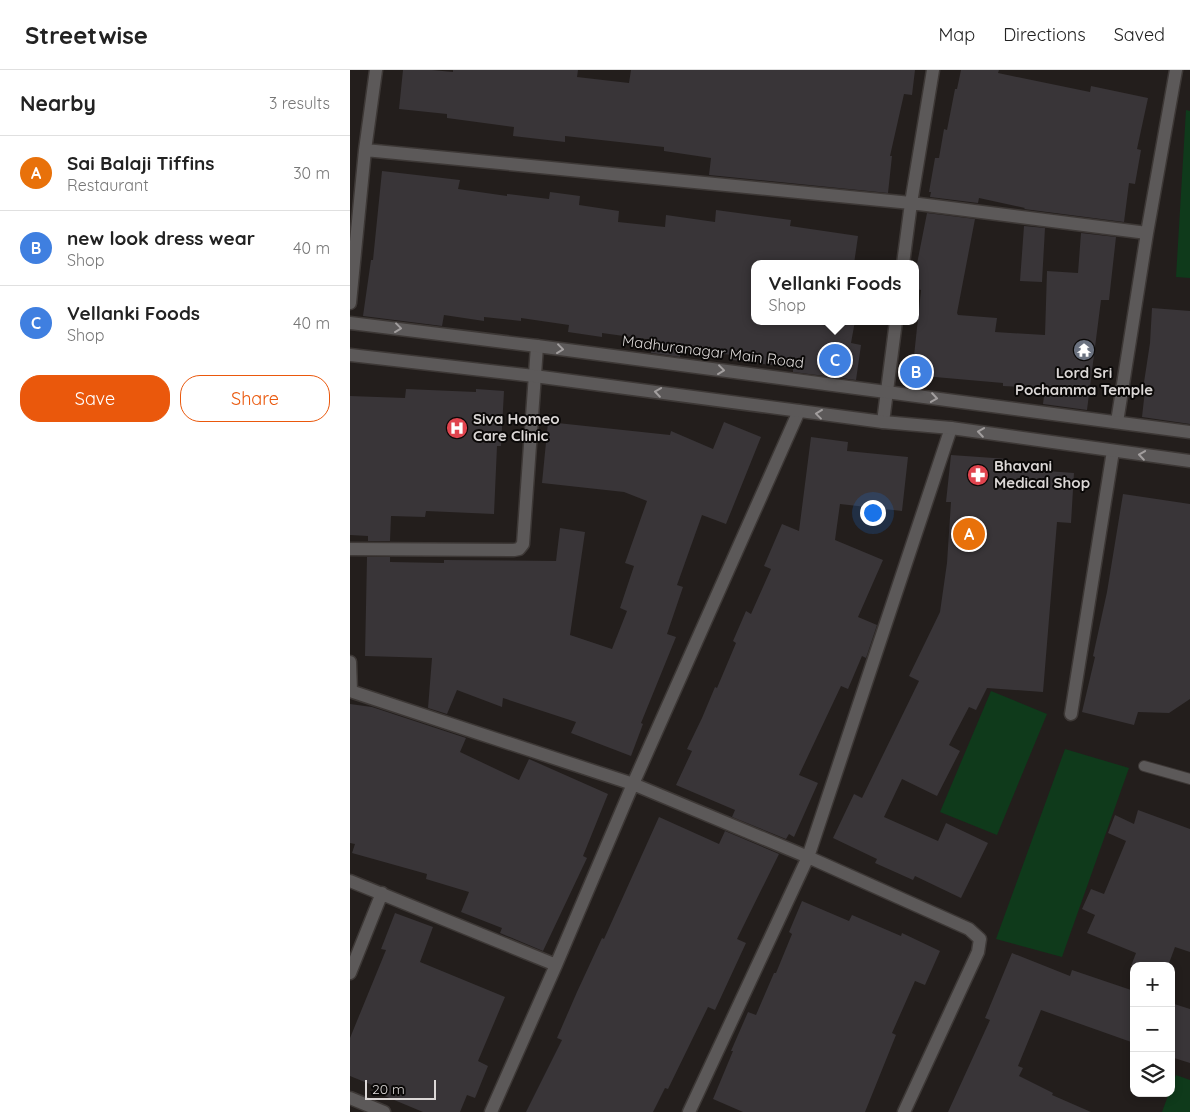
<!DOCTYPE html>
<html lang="en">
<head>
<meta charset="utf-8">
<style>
	:root { --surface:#fff; --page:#f2f2f2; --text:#222; --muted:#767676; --line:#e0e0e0; --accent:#ea580c }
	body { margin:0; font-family:Quicksand,sans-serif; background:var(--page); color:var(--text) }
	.controls { position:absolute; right:15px; bottom:15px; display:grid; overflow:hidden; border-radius:10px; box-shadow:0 2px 8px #0003 }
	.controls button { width:45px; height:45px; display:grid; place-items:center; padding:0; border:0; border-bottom:1px solid var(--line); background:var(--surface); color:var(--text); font:25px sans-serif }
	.scale { position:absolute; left:15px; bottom:12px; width:71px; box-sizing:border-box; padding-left:5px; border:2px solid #dbd7d6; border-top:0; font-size:14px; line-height:18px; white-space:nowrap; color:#dbd7d6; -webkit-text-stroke:4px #0b0908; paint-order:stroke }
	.you { position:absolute; left:522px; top:442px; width:18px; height:18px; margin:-12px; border:4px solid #fff; border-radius:50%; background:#1a73e8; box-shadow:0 0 0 8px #1a73e833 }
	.badge { display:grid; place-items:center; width:32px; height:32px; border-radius:50%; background:var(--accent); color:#fff; font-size:16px; font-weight:700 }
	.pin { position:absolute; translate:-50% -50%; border:2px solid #fff; box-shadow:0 1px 5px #0006 }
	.popup { position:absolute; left:401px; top:190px; width:168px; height:65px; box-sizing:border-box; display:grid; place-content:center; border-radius:10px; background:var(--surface); filter:drop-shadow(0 1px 4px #0005); font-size:16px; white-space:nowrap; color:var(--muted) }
	.popup b { font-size:19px; color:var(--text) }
	.popup::after { content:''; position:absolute; left:50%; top:100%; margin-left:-10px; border:10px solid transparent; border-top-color:var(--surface) }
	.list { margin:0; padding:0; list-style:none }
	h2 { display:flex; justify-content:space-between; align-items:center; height:65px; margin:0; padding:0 20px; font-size:21px }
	h2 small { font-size:16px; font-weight:400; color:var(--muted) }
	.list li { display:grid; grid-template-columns:32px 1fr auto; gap:15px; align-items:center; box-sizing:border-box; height:75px; padding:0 20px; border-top:1px solid var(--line) }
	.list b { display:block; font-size:19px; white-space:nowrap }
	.list p { margin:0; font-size:16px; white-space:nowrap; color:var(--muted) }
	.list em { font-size:16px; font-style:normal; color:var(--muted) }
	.actions { display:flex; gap:10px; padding:15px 20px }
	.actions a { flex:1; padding:11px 0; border:1px solid var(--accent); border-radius:20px; text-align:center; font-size:18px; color:var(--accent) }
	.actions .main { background:var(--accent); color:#fff }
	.icon { flex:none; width:28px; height:28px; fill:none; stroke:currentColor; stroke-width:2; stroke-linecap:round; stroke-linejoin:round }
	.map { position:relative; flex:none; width:840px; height:1042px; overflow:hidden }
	header { display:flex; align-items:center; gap:30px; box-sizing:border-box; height:70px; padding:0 25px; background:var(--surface); border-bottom:1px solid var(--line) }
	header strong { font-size:24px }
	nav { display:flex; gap:28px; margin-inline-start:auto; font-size:18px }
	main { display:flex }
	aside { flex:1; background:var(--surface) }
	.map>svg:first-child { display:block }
</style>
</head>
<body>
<header>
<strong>Streetwise</strong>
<nav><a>Map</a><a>Directions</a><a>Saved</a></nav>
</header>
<main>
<aside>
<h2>Nearby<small>3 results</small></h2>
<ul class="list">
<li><span class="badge" style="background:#e8710a">A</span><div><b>Sai Balaji Tiffins</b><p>Restaurant</p></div><em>30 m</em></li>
<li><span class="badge" style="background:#3f7fe0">B</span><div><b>new look dress wear</b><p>Shop</p></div><em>40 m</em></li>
<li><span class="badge" style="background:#3f7fe0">C</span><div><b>Vellanki Foods</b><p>Shop</p></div><em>40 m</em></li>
</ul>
<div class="actions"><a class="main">Save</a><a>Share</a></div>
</aside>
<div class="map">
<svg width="840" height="1042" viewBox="0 0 840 1042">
	<rect width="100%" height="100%" fill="#231e1c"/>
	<path fill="#0f3a1b" d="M836 40 840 41V208L826 207Z
		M641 621 697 644 647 765 590 742Z
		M715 679 779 698 712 887 646 869Z
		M826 1005 840 1010V1042H812L819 1023H821V1018Z"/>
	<path fill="#393538" d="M53 0H82L103 2V0H228L227 7 279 13 281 0H565L562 25 554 24 540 86H542L538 123 359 105 361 88 314 81V77L215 66V72L163 66 164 57 97 48V44L49 39Z
		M611 0H649L648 3 740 22 741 16 798 28 787 79 791 80 785 114 779 113 774 152 674 139 675 138 629 128 628 133 580 127 581 122H579L585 88H589L594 59 597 60 605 19H607Z
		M32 101 110 110 108 119 157 126V124L199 129 200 122 230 126 229 135 269 141 268 152 315 157 316 145 365 152 366 140 441 150 440 156 508 166 504 194H405V251H505L501 273 511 275 506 310 443 302V298L383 290V285L330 280V287L301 283 303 270 252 263V267L218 262 219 255 171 248V251L134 247V251L94 245 92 256 13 246 21 190H23Z
		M577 143 625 149 607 243 608 245 647 248 645 262 695 265 697 201 728 203 731 163 766 167 759 230H751L737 340 693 334 695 318 653 316V313L562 305 571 220 565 219V204Z
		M674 156 695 158 692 212 670 211Z
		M802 238 840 241V354L792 347 795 320 793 319 800 273Z
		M56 319 126 322V319L154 321 151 376H147L144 444 76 441 75 447 41 446 40 471H18V466L0 465V326L55 328Z
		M198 352 320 365 321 361 363 379 374 352 411 367 376 454 352 445 327 515 333 517 317 564 326 567 291 653 293 654 281 686 221 663 226 652 153 628 152 637 107 620 97 644 78 638 82 588 15 586 17 487H40V492L94 493V490L206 491 210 458 235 462 220 565 262 579 277 541 270 538 284 496 275 493 297 431 274 422 192 413Z
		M461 367 498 372 497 381 558 387 552 441 490 434 485 470 533 490 508 547 527 555 516 588 512 586 498 619 491 616 449 705 468 713 444 767 439 764 436 769 382 747 385 740 326 715 342 681 337 679 352 648 365 617 367 618 386 573 383 571 396 541 401 544 421 499 414 496 432 454 449 461Z
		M601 385 658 389 657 398 724 403 721 453 707 452 693 622 637 618 626 640 619 637 599 675 610 681 587 726 552 709 534 747 588 771 596 753 638 773 611 828 565 806 563 810 525 793 527 789 483 768 504 724 512 728 569 611 559 606 590 542 597 493 601 432H596Z
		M773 424 840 434V629L819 643 788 642 784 655 732 642 745 587 743 586 757 522Z
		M0 634 22 637 116 668 110 682 169 710 179 689 258 724 233 786 237 788 193 881 150 863 152 858 111 842 119 822 76 809 77 804 2 783 5 774 0 773Z
		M788 740 840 759V882L825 877 818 896H781L786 883 737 863 745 845 732 839 741 819 754 824 776 771 758 763 765 745 784 754Z
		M309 747 369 774 375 761 429 784 387 869 396 873 365 940 358 937 318 1019 315 1018 303 1042H176L212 970 207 968 227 922 252 868 254 869Z
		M452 831 499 851 502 845 551 866 552 863 590 881 575 915 565 911 542 963 546 965 515 1042H393L363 1029 383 981H381L398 942 406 945 424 903H426L442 864 439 862Z
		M45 843 83 857 70 892 155 927 128 991 138 996 125 1028 117 1025 110 1042H73L25 1022 27 1017 0 1006V968L36 880 31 879Z
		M662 883 720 906 722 900 784 921V973L691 940 668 996 673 998 669 1006 703 1023 702 1025 741 1042H598L640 950 635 948Z
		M821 933 840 939V993L821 987Z"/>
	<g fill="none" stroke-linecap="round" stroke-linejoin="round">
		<g stroke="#3d3836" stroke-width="12">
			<path id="service" d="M794 696 840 709"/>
		</g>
		<g stroke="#3d3836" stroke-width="15">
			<path id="minor" d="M15 80 561 133 797 163
				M553 194 561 133 583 0
				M0 233 15 80 26 0
				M533 352 546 251
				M767 352 797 163 826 0
				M0 479 164 480 169 479 173 474 187 276
				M0 592 1 621
				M0 621 283 714 458 787 619 859 630 869 628 882 554 1042
				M721 644 763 381
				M0 811 206 895
				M0 903 32 823
				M0 1028 34 1042
				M141 1042 206 895 283 714 449 341
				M339 1042 458 787 601 358"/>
		</g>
		<g stroke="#3d3836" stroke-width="15">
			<path id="tertiary" d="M0 253 187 276 840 362
				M0 285 184 306 533 352 601 358 840 391"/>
		</g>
		<use href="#service" stroke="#5c5959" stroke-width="10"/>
		<use href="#minor" stroke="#5c5959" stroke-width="12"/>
		<use href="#tertiary" stroke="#5c5959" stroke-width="12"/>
	</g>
	<defs><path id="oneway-chevron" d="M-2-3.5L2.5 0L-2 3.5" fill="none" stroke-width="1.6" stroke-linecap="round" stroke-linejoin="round" transform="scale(1.25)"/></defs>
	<g stroke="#a29e9e">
		<use href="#oneway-chevron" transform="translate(48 258) rotate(7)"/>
		<use href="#oneway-chevron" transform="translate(210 279) rotate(7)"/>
		<use href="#oneway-chevron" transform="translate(371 300) rotate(7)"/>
		<use href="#oneway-chevron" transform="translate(308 322) rotate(-172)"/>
		<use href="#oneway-chevron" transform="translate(584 328) rotate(8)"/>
		<use href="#oneway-chevron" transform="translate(469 344) rotate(-173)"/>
		<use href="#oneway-chevron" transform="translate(631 362) rotate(-172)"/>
		<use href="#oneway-chevron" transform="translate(792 385) rotate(-172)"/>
	</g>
	<defs>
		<g id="temple-disc" transform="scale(1.125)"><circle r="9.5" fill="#6b7280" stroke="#0b0908"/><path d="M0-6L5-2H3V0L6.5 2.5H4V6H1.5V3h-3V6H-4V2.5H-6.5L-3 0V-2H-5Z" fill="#fff"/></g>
		<g id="hospital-disc" transform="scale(1.125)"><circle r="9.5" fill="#e0444e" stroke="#0b0908"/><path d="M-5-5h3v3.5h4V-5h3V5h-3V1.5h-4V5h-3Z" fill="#fff"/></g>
		<g id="pharmacy-disc" transform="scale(1.125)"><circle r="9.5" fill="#e0444e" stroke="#0b0908"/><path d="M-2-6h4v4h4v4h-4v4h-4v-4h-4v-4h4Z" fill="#fff"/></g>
	</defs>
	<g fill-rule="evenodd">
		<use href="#temple-disc" x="734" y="280"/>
		<use href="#hospital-disc" x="107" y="358"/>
		<use href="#pharmacy-disc" x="628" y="405"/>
	</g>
	<g text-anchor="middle" stroke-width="4" stroke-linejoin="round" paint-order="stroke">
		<g font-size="15" fill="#dbd7d6" stroke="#0b0908">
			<text transform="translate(363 282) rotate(7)" y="5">Madhuranagar Main Road</text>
		</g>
		<g font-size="15" font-weight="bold" fill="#dbd7d6" stroke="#0b0908" text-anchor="start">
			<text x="734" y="308" text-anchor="middle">Lord Sri<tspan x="734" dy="17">Pochamma Temple</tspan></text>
			<text x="123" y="354">Siva Homeo<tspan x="123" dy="17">Care Clinic</tspan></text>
			<text x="644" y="401">Bhavani<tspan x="644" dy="17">Medical Shop</tspan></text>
		</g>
	</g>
</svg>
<div class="controls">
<button>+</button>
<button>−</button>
<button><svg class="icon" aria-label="layers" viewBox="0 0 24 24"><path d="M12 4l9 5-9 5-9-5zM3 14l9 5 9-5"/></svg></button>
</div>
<div class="scale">20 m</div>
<div class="you"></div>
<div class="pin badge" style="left:619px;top:464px;background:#e8710a">A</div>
<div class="pin badge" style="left:566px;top:302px;background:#3f7fe0">B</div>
<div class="pin badge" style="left:485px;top:290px;background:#3f7fe0">C</div>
<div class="popup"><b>Vellanki Foods</b>Shop</div>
</div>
</main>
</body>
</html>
